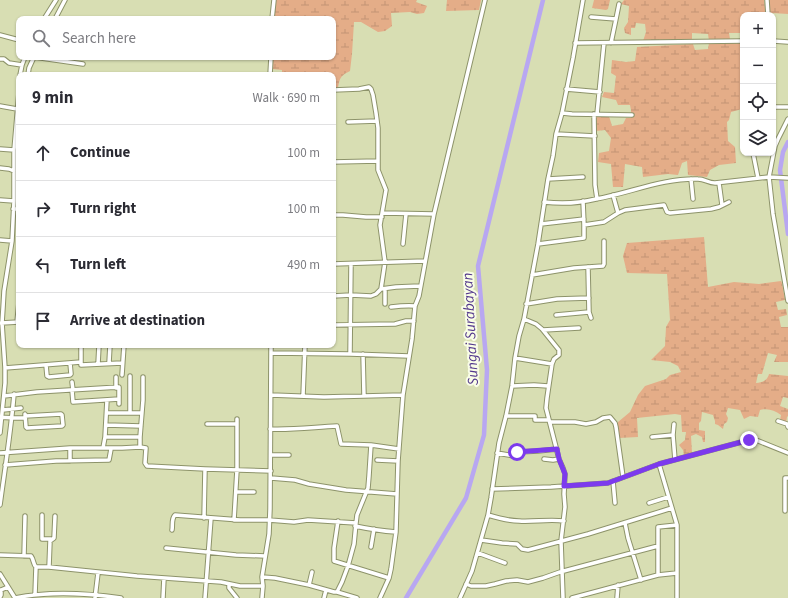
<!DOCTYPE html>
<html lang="en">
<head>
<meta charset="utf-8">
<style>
	:root { --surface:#fff; --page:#f7f7f7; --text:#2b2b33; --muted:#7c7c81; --line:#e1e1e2 }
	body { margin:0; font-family:"Source Sans 3",sans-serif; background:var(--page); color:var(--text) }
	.controls { position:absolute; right:12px; top:12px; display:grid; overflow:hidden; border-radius:8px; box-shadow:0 1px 3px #0004 }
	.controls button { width:36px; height:36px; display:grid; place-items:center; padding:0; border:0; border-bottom:1px solid var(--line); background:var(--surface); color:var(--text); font:20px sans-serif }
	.stop { position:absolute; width:12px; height:12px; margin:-9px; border:3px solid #7c3aed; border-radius:50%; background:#fff }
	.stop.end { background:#7c3aed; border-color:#fff; box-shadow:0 1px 4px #0008 }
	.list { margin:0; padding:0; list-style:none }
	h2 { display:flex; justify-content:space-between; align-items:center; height:52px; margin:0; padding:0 16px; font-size:17px }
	h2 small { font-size:13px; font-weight:400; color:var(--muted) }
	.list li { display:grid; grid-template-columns:26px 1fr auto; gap:12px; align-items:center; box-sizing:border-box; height:56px; padding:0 16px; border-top:1px solid var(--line) }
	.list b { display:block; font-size:15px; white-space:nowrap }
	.list em { font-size:13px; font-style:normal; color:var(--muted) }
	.icon { flex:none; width:22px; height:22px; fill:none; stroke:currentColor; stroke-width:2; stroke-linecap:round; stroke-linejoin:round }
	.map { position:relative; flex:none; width:788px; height:598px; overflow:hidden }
	.search { position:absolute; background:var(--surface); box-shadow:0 1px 3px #0004; left:16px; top:16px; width:320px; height:44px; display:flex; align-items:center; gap:10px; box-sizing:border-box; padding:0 14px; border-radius:8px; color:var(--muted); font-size:15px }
	.panel { position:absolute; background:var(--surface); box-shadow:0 1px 3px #0004; left:16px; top:72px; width:320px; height:276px; border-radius:8px }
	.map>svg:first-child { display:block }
</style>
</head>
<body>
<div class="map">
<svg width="788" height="598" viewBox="0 0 788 598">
	<defs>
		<pattern id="wetland-marsh" width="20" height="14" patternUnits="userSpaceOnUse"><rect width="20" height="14" fill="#e4ad88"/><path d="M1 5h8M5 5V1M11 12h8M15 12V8" fill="none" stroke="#c29474"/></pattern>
	</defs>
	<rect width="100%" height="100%" fill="#d8deb3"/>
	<path fill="url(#wetland-marsh)" d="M276 0H417L416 2 427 6 424 13 417 14 410 12 391 13 392 26 385 31 378 32 361 22H354L352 54 350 71C340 76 340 78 338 88H333V75H282V70L272 69V57H333V19H274Z
		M447 0H481L479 10 446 11Z
		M594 0H610L608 9 606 10 592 8Z
		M624 0H764L766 15H743V33H729L730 39 709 41 708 34 692 33V40L643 41 646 32 645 24 636 23 635 28H631V35L625 33 624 28 628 22 629 6 621 4Z
		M768 0H788V14L772 13 770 15H769Z
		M709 43H742L743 49V106L742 109 731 112 729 120 727 122 728 141 735 147 736 163 719 165 710 170 707 177 688 175 687 161 682 163 678 175 668 174 643 177 642 167 625 164 623 187H613L611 164 598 162 599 153 609 151 611 138 605 130 596 131V116H609L612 126 623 124 626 118H631V110L630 105H618L616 100 602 97 604 92 614 93 616 76 611 73 612 60 626 62 635 61 637 47 693 44 695 50 708 49Z
		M704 237 708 287 734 282 759 284 781 281 782 283 785 300 776 302 778 310 786 309 787 315 779 317 781 327H788V362H774L777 355 768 353 762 374H758L756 383C763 382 767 381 769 374L788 376V398L783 397 780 406 788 409V416L787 417 786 423 780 420 781 415C774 410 768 408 760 410L758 417 750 416 744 419 740 410 728 408 726 414 728 418 727 422 724 424 723 429 718 425 715 424V421L713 415 702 412 701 421 699 423V430L705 431V442H703L702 437 696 434 691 436 692 453 684 455 683 450 679 445 685 440 686 432H682L681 415 675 414 637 418 638 437 619 438 617 426 618 422 630 412 638 395 645 386 666 379 670 375 681 372 678 366 670 362 651 360 665 346 666 327 670 320 667 274 627 273 623 256 627 243Z"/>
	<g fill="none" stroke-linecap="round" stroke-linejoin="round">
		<path stroke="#b8a7f1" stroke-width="4.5" d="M788 142 783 152 780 170 788 234
			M406 598 466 498 484 435 487 370 478 266 543 0"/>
		<g stroke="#8d936a" stroke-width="5.5">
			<path id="minor" d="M767 0 768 15
				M591 17 616 19 611 43
				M44 19 56 0
				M55 19 65 0
				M272 19 274 0
				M616 19 619 4
				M0 35 19 40
				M773 41 788 42
				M575 43 743 41
				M0 59H4L9 63 22 65
				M20 75 22 65 25 57
				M28 75 29 68 34 57 83 64
				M270 75 271 57
				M566 89 600 92
				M333 90 359 89 369 87 371 89 373 95 376 113 378 128V170L386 190 380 225 385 262 381 289
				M0 106 17 109
				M773 107H788
				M562 113 572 114 632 115
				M594 114 595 185 597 199
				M597 114 604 43
				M788 119 778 139 775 146 769 177 773 214 788 301
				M348 122 377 121
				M556 134 595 136
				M0 149 14 150
				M753 153 758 178
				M333 162 378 161
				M0 168 9 169 14 171
				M548 179 583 177
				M691 179 693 199
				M719 183 722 205
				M613 195 618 213
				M0 200 14 201
				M544 202C561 204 580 203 596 199 630 193 663 178 698 179 705 179 708 183 715 183L769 177 788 178
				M13 209H19
				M383 213 434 214
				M333 215H343L366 217H382
				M541 224 584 219
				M584 225 604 222 618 213 625 210 664 205 667 212 670 213 711 209 719 207 729 202
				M0 240 12 241
				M403 244 406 214
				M538 244 584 238V225L583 201
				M333 264 425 261
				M588 267 589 312 591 318
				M532 275 574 268 603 266 604 264V241
				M385 289V304
				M333 296 351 295 371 296 376 294 381 289 396 287 420 286
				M526 304 557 299 589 298
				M391 307C399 306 407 305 415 306
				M556 315 589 312
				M524 319 536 324 542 329 559 350V355L554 359 552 364 547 398 546 408 559 459 563 468 565 474 564 494 565 507 561 541 563 598
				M17 322 19 302
				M1 323 19 322
				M333 325 395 324 406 321H414
				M543 330 579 328
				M81 345V365L122 363
				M271 353 350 354 409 356
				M350 354 351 264
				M363 354 364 396
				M515 358 552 364
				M109 363 110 345
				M98 364 99 345
				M46 365 47 376 49 377 70 375 71 374 70 363
				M5 368 81 362
				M122 375 124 345
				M116 377V388
				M72 382 73 390
				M512 386 534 385 548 386
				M72 390 73 402 119 399
				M271 395 324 397 403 395
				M4 396 37 392 119 387V404
				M303 396 305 345
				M3 410 21 408
				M107 413H142
				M130 413V376
				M25 414 26 427 27 428 62 426 63 425 62 415 61 414 25 416
				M506 416H535V420H549
				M1 417C9 418 17 418 25 418
				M778 421 787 424 788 427
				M550 422H575L586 424 596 422 603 418 610 417 615 423 616 427 623 477
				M207 424H237
				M674 424 673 435 675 460
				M106 425 141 426
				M270 429C292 430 315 427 337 426L341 444 371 445 399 449
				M0 433 5 383V368L2 323 3 308 4 291 12 241 14 201V150L19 92
				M140 437 143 400V377
				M652 437 673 435
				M140 447 146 448 145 463 147 466 205 469 271 471
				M70 448V461
				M103 448H122L140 447V437H105
				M0 453 70 448H103L105 437 107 400
				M497 453 514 456 518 452 538 451 557 449
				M271 455H289
				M544 459 553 460 559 459
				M377 460 398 461
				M659 464 677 525V598
				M5 465 56 461 109 460 111 449
				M271 478 295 480 309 484 346 490 397 494
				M613 481 615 503
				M492 489 551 487 608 483 659 464 749 440H756L788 453
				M236 492H254
				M649 503 668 497
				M0 505C5 468 11 431 14 394
				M785 511V478H788
				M42 515V539H51
				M488 515C498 518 509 521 519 521 534 522 549 519 564 521
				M204 518 205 469
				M234 520 237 470V419
				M338 521 334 548V561L389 578
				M625 523 628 538 641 580
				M355 526C369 529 382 531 396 532
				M172 530C173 525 171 519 175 515L240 520H269L294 522 308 520 356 523
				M481 540 502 543 517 544 522 549 528 550 588 534 672 508
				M371 547 374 529
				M166 548 236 555 265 556
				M478 553 505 563
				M0 555 31 556C34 560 33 564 36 567H49L137 576 221 582 240 586H263
				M24 556 25 516
				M49 567 50 541 54 538 55 516
				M0 574 15 598
				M658 575V527L677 525
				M262 577 275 578 309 585 334 592H337L342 582 348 566 354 544 356 523 357 515 368 488 369 476 371 445
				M229 584V588L237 598
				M466 584 471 586H486L495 584 506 581 517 580 528 582 543 578 560 572 658 546
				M309 585 312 572
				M0 590H1L8 587
				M337 592 357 598
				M35 595 36 567
				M0 597 1 595V590
				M15 598C49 591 86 593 121 598
				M95 598 98 573
				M163 598 164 578
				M205 598 211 518
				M262 598 263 586 262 577 269 534 270 509 271 345
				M324 598 326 590
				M380 598 389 578 391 569 396 532 398 461 403 395 412 339 415 306 419 296 434 214 485 0
				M460 598 472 571 488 515 491 498 499 443 506 416 512 386 515 358 519 336 524 319 538 244 548 179 553 156 556 134 562 113 573 58 583 0
				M572 598 658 575 677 573
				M617 598 618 585"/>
		</g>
		<use href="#minor" stroke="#fff" stroke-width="3.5"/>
	</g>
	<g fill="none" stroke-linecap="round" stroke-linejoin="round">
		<path stroke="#7c3aed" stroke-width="5" d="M517 452 557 449 559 459 565 474 564 486 608 483 659 464 749 440"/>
	</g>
	<g text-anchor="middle" stroke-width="4" stroke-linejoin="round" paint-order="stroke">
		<g font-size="15" font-style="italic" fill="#52378c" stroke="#f9fde7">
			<text transform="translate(470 329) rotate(-93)" y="5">Sungai Surabayan</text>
		</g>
	</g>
</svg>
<div class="controls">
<button>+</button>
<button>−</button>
<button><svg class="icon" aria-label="locate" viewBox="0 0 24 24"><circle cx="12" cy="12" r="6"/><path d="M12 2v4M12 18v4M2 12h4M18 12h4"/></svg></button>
<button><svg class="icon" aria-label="layers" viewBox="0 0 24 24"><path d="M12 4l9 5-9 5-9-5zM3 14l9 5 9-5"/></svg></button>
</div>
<div class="stop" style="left:517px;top:452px"></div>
<div class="stop end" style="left:749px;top:440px"></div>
<div class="search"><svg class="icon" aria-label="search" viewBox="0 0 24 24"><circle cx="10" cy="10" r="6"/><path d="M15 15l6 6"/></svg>Search here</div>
<section class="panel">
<h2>9 min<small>Walk · 690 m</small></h2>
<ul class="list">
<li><svg class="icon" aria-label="ahead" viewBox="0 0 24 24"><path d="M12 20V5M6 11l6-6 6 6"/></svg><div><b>Continue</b></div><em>100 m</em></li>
<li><svg class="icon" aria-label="right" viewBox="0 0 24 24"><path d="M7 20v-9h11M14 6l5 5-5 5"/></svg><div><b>Turn right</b></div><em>100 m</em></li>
<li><svg class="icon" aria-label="left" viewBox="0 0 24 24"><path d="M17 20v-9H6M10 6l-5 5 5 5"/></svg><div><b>Turn left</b></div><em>490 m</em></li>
<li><svg class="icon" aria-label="arrive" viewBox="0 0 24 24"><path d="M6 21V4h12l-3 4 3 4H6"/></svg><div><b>Arrive at destination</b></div></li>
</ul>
</section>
</div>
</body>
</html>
